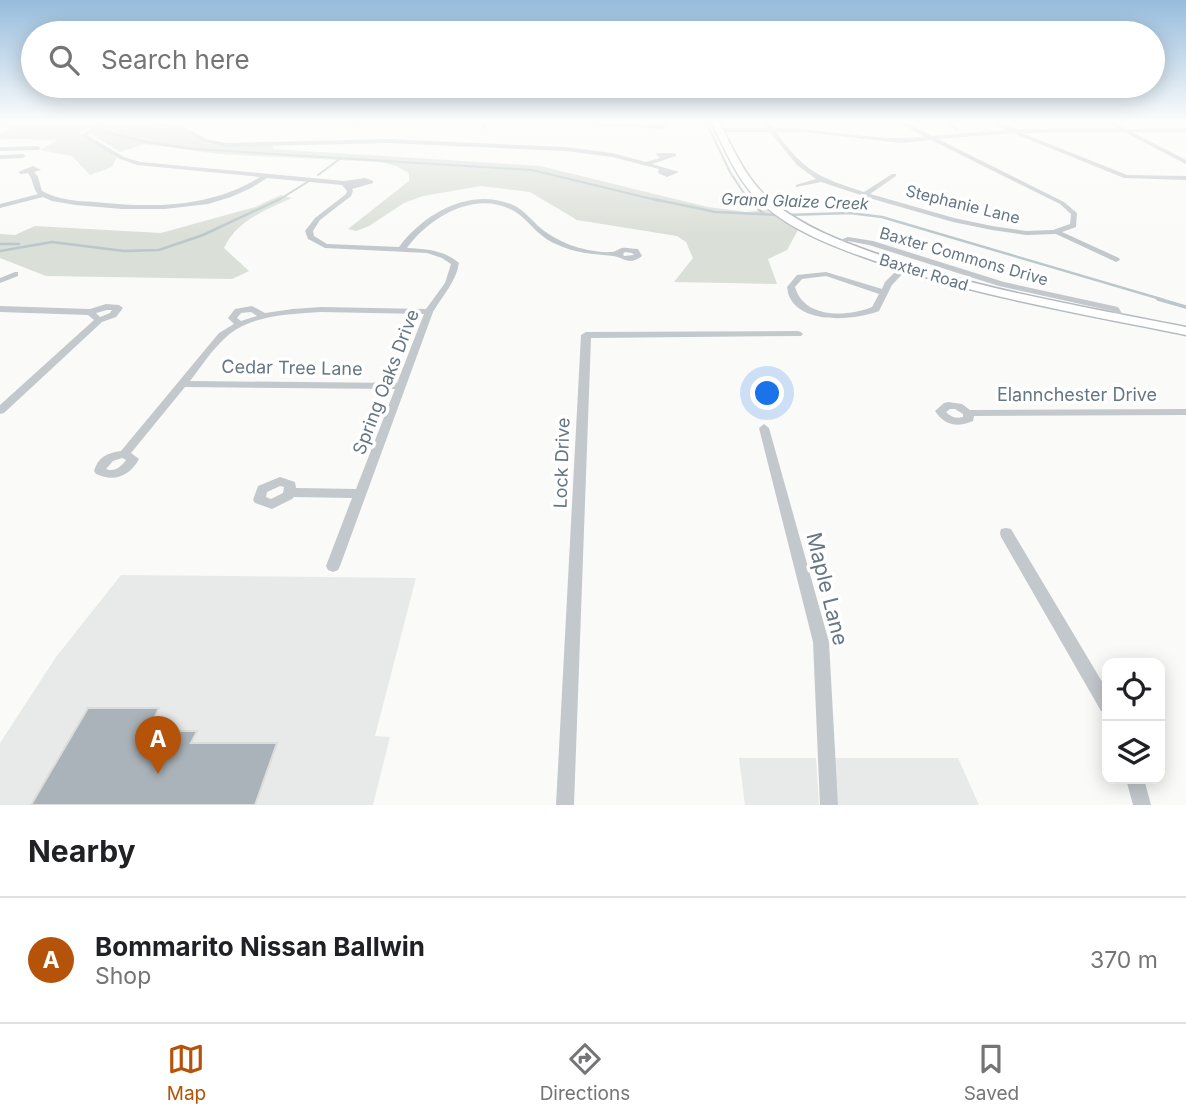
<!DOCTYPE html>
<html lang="en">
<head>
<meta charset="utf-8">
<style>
	:root { --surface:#fff; --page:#f6f6f6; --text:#202124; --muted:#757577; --line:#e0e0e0; --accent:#b45309 }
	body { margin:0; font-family:Inter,sans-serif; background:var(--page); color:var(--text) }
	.controls { position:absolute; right:21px; bottom:21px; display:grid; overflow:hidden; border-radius:14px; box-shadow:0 4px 18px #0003 }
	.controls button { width:63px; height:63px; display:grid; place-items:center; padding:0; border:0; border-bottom:2px solid var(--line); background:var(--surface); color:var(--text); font:35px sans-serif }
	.you { position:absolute; left:768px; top:394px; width:24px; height:24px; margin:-18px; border:5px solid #fff; border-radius:50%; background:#1a73e8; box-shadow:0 0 0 10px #1a73e833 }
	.badge { display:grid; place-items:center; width:46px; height:46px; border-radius:50%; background:var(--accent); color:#fff; font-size:23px; font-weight:700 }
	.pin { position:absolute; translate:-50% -58px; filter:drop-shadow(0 2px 4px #0008) }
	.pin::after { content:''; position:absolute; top:37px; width:24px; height:21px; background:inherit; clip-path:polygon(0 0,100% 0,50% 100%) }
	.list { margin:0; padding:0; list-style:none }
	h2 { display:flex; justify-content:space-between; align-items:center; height:91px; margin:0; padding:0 28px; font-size:30px }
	h2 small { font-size:23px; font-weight:400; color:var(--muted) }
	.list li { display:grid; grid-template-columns:46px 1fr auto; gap:21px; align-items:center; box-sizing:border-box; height:126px; padding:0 28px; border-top:2px solid var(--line) }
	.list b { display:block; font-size:26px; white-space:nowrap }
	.list p { margin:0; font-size:23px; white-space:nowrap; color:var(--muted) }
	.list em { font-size:23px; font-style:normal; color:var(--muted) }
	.icon { flex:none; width:38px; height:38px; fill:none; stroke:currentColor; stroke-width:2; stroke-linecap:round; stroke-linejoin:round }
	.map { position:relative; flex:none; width:1186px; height:805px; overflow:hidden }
	.search { position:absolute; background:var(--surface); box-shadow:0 4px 18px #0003; left:21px; right:21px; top:21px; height:77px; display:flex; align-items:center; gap:18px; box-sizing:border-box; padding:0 24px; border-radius:38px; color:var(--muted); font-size:26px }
	.sheet { height:217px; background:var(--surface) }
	nav { display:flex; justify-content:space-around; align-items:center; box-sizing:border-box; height:98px; border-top:2px solid var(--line); background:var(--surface); font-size:19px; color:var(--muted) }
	nav a { display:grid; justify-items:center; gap:4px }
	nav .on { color:var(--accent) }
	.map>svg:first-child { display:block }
</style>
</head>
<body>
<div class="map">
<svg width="1186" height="805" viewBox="0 0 1186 805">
	<rect width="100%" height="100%" fill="#fafaf8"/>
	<path fill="#e8e9e9" d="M121 575 416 578 375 736 390 737 373 805H0V743L56 657Z
		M739 758H816L819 805H745Z
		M834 758H958L979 805H838Z"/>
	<path fill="#dadfd7" d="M0 122H104L82 131 80 135 117 157 112 167 90 175 72 156 40 150 57 140 0 139V135L11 128 0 125Z
		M145 124 182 129 211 144 273 146V149L540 166 708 207 746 212 766 210 798 230 787 250 768 259 777 284 674 282 693 258 686 242 677 236 577 220 530 192 481 186 423 196 404 203 369 226 356 231 348 229 409 181V173L396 166 380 162 218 154 145 144 120 152 89 133 107 125Z
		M281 195 292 198C266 210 237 220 224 248L249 271 232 279 46 276 0 258V234L15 235 35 226 161 233 255 207Z"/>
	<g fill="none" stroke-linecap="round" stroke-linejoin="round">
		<path stroke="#bbc7cb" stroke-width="2" d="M706 122 730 172 749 201
			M945 122 958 130
			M102 131 146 142 195 149 532 170 660 201
			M318 175 341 158
			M277 201 309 181"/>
		<path stroke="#bbc7cb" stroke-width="2.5" d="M653 199 716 212 779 215
			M747 199 764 214
			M786 215 850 213 882 217 1164 300
			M0 244H19
			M0 251 52 242 124 251 159 250 203 235 280 199"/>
		<path stroke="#bbc7cb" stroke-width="3.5" d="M1158 299 1186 307"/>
	</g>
	<path fill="#aab3b9" stroke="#dcdcda" stroke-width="2" d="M88 708H159L148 731H197L191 743H277L255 805H31Z"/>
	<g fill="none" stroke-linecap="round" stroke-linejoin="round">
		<g stroke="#b3babf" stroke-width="3">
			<path id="secondary" d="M711 122H719C733 148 745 178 768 198 801 227 845 243 886 257 983 290 1085 307 1186 327V335C1082 314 976 296 875 261 834 247 789 230 758 200 736 178 725 149 711 122Z"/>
		</g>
		<path fill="#c3c8cc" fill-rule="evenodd" d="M102 122H128L106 124 87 135 124 157 140 162 344 181 365 178 373 181V183L352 189 353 191 351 196 320 220 313 231 314 236 327 244 399 247C425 212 474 185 517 207 525 212 531 219 537 225 547 234 558 240 570 245 582 249 598 253 612 252 615 252 618 249 622 248 626 247 633 249 638 249L642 256C629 266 625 258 613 256 593 254 574 253 556 244 537 236 529 220 514 211 476 189 429 217 407 248 426 249 444 250 459 263 456 282 443 295 433 312L340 566 338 570 333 572 328 570 326 566 352 498 294 497 292 499 272 509 255 503 253 500 258 486 280 477 295 482 296 488 356 489 395 389 185 387 131 453 139 459C129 477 114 482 96 474L94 471C98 457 107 453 121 451L219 333 234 324 228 318 235 309 252 306 265 313 293 309 321 307 426 309 445 283 451 264 442 258 427 253 325 248 308 239 305 231 315 218 346 194 347 191 342 185 267 178 251 188 231 197 208 204 165 209H122L76 205 52 201 43 197 0 208V204L38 194C33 189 33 179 28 173L21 174 18 172 33 166 41 170 34 172 38 177 42 191C59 200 76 201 95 202 152 208 210 208 260 177L137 165 120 159 80 135ZM625 252 632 253 634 255 624 256 623 254ZM251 312 257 316 241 321 237 318 241 313ZM321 312 424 314 397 383 190 381C201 367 211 351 224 339 247 315 290 314 321 312ZM122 458 126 460C121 467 115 472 106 469L113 461ZM280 486 284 487 283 493 271 499 266 497 267 492Z
			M136 122H151L184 127 206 139 227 143 389 139 566 147 612 153 646 162 660 158 656 154 657 153H674L676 154V156L652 164 679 172 667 177 658 173 659 169 612 157 566 151 389 143 227 147 202 141 183 130Z
			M356 122H361L358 127 355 125Z
			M484 122H489L484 129H480Z
			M549 122 662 125 665 122H670L663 129Z
			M764 122H769L773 128C824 128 875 142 925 137L897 122H904L932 136 1006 130 990 122H997L1015 129H1118L1107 122H1114L1126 129 1186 128V132H1132L1186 160V164L1124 132 1022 133 1127 175 1186 176V180L1124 178 1013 133 938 139 1064 202 1077 213 1076 227 1062 232 1119 258 1120 260 1116 262 1056 234 1026 235 992 230 953 222 876 200 821 182 796 187V185L816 179 797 165 770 132H719L716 130 719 128H768ZM776 132H804L900 143 931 140 1060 204 1071 214 1070 224 1053 230 1026 231 992 226 954 218 881 197 870 194 896 176V174H892L864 192C818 177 805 172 776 132Z
			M0 147 38 146 41 148 38 150 0 151Z
			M0 155 23 154 26 156 23 158 0 159Z
			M848 237 873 241 1004 282 1118 307 1125 318 1124 320H1118L1112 311 999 286 869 245 848 241 836 245 832 243Z
			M901 266H904L908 268 892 285 879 311C856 320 804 325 790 298 788 295 788 291 787 287L797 275 826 272 882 289 885 282ZM826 276 879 294 872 307C847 317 804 319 795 287L802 279Z
			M15 272H18V276L0 283V278Z
			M106 304 119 305 123 308 116 317 102 322 4 413 0 414V405L94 320 88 315 0 312V306L90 309ZM107 310H112L110 313 100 317 96 313Z
			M798 331 801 332 803 334 801 336 591 338 574 805H556L581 335 586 332Z
			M948 402 962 404 970 410 1186 409V415L974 416 973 421C957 428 944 425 935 411L944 403ZM950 409H955L963 414V417C956 419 951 417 946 412Z
			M764 424 769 428 829 642 838 805H820L813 642 759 428Z
			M1006 528 1011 529 1107 690V713L1101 711 1001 537 1000 533 1001 529Z
			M1126 779H1144L1151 805H1133Z"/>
		<use href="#secondary" fill="#fff" fill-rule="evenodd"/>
	</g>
	<linearGradient id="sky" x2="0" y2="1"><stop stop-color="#96bcdc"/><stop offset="0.52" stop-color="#fdfdfc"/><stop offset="1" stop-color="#fdfdfc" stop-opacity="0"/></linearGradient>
	<rect width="1186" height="235" fill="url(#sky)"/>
	<g text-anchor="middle" stroke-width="7" stroke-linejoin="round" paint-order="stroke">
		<g font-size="16" font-style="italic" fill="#60757c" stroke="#fff">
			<text transform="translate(795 201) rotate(2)" y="6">Grand Glaize Creek</text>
		</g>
		<g font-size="16" fill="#657683" stroke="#fff">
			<text transform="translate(963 204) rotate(14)" y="6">Stephanie Lane</text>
			<text transform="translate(964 256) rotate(16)" y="6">Baxter Commons Drive</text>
			<text transform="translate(924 272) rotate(17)" y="6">Baxter Road</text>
		</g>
		<g font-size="18" fill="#657683" stroke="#fff">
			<text transform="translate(292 368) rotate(1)" y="6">Cedar Tree Lane</text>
			<text transform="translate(386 382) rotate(-69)" y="6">Spring Oaks Drive</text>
			<text x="1077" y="401">Elannchester Drive</text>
			<text transform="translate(562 463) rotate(-88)" y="6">Lock Drive</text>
		</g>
		<g font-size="21" fill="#657683" stroke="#fff">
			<text transform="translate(827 589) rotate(76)" y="7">Maple Lane</text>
		</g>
	</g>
</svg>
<div class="controls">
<button><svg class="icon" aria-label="locate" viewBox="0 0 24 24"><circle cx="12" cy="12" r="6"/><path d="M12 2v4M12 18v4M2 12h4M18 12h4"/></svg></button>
<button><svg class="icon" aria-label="layers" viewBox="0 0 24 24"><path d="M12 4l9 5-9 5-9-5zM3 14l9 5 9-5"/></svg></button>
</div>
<div class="you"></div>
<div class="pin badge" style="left:158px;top:774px">A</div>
<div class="search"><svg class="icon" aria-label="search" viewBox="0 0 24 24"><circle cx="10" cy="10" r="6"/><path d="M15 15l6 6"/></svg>Search here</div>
</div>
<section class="sheet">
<h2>Nearby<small></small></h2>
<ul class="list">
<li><span class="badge">A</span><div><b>Bommarito Nissan Ballwin</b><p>Shop</p></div><em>370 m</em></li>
</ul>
</section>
<nav>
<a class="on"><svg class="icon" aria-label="map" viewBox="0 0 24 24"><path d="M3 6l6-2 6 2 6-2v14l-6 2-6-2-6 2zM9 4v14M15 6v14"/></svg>Map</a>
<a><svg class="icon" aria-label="directions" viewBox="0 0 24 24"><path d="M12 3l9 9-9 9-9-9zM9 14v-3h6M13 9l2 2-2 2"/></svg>Directions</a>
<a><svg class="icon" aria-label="saved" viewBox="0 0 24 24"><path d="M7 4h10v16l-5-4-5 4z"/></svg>Saved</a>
</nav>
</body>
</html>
